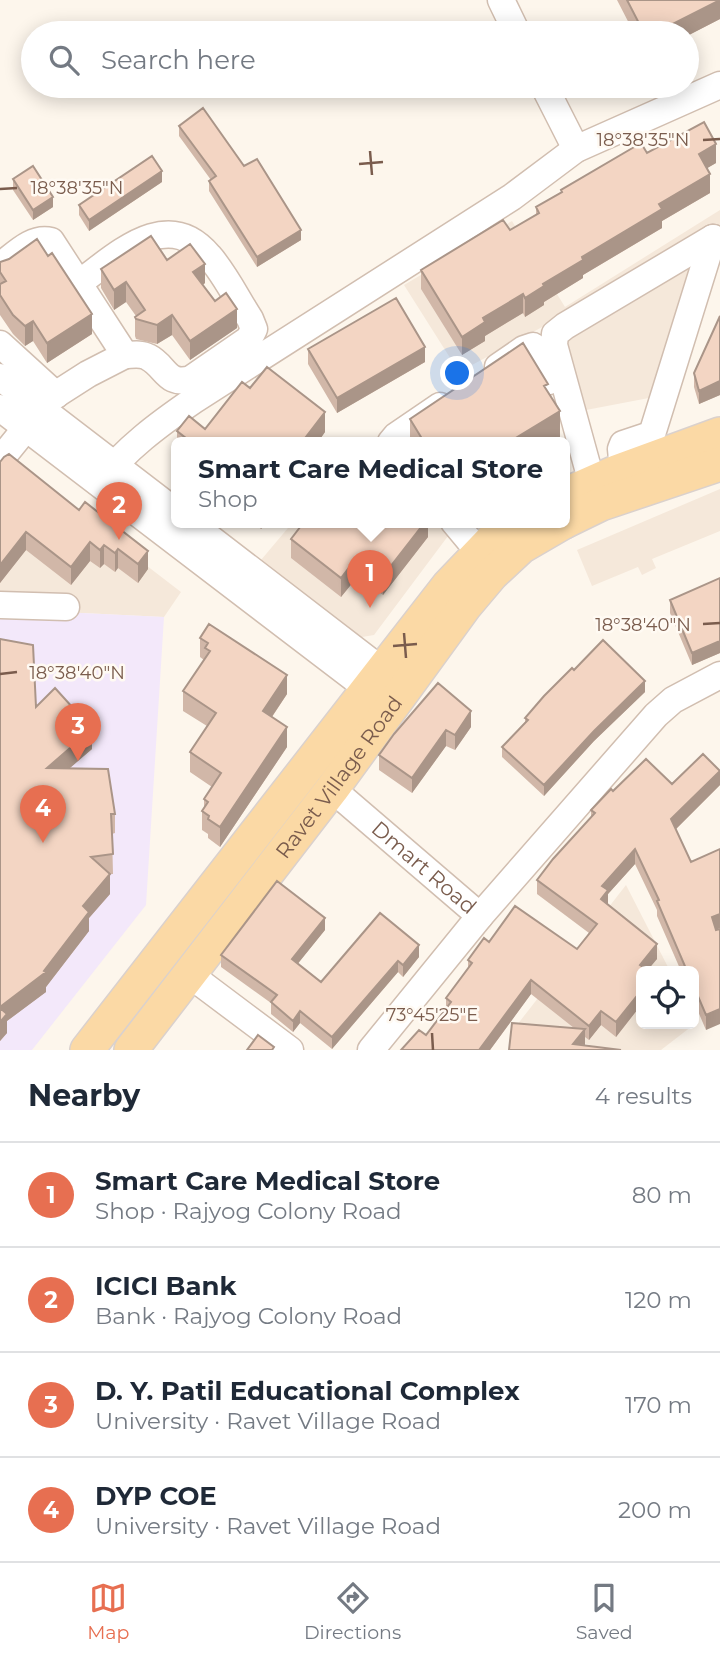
<!DOCTYPE html>
<html lang="en">
<head>
<meta charset="utf-8">
<style>
	:root { --surface:#fff; --page:#f2f2f3; --text:#1f2937; --muted:#747a83; --line:#e0e1e3; --accent:#e76f51 }
	body { margin:0; font-family:Montserrat,sans-serif; background:var(--page); color:var(--text) }
	.controls { position:absolute; right:21px; bottom:21px; display:grid; overflow:hidden; border-radius:10px; box-shadow:0 4px 18px #0003 }
	.controls button { width:63px; height:63px; display:grid; place-items:center; padding:0; border:0; border-bottom:2px solid var(--line); background:var(--surface); color:var(--text); font:35px sans-serif }
	.you { position:absolute; left:458px; top:374px; width:24px; height:24px; margin:-18px; border:5px solid #fff; border-radius:50%; background:#1a73e8; box-shadow:0 0 0 10px #1a73e833 }
	.badge { display:grid; place-items:center; width:46px; height:46px; border-radius:50%; background:var(--accent); color:#fff; font-size:23px; font-weight:700 }
	.pin { position:absolute; translate:-50% -58px; filter:drop-shadow(0 2px 4px #0008) }
	.pin::after { content:''; position:absolute; top:37px; width:24px; height:21px; background:inherit; clip-path:polygon(0 0,100% 0,50% 100%) }
	.popup { position:absolute; left:171px; top:437px; width:399px; height:91px; box-sizing:border-box; display:grid; place-content:center; border-radius:10px; background:var(--surface); filter:drop-shadow(0 2px 5px #0005); font-size:23px; white-space:nowrap; color:var(--muted) }
	.popup b { font-size:26px; color:var(--text) }
	.popup::after { content:''; position:absolute; left:50%; top:100%; margin-left:-14px; border:14px solid transparent; border-top-color:var(--surface) }
	.list { margin:0; padding:0; list-style:none }
	h2 { display:flex; justify-content:space-between; align-items:center; height:91px; margin:0; padding:0 28px; font-size:30px }
	h2 small { font-size:23px; font-weight:400; color:var(--muted) }
	.list li { display:grid; grid-template-columns:46px 1fr auto; gap:21px; align-items:center; box-sizing:border-box; height:105px; padding:0 28px; border-top:2px solid var(--line) }
	.list b { display:block; font-size:26px; white-space:nowrap }
	.list p { margin:0; font-size:23px; white-space:nowrap; color:var(--muted) }
	.list em { font-size:23px; font-style:normal; color:var(--muted) }
	.icon { flex:none; width:38px; height:38px; fill:none; stroke:currentColor; stroke-width:2; stroke-linecap:round; stroke-linejoin:round }
	.map { position:relative; flex:none; width:720px; height:1050px; overflow:hidden }
	.search { position:absolute; background:var(--surface); box-shadow:0 4px 18px #0003; left:21px; right:21px; top:21px; height:77px; display:flex; align-items:center; gap:18px; box-sizing:border-box; padding:0 24px; border-radius:38px; color:var(--muted); font-size:26px }
	.sheet { height:511px; background:var(--surface) }
	nav { display:flex; justify-content:space-around; align-items:center; box-sizing:border-box; height:98px; border-top:2px solid var(--line); background:var(--surface); font-size:19px; color:var(--muted) }
	nav a { display:grid; justify-items:center; gap:4px }
	nav .on { color:var(--accent) }
	.map>svg:first-child { display:block }
</style>
</head>
<body>
<div class="map">
<svg width="720" height="1050" viewBox="0 0 720 1050">
	<rect width="100%" height="100%" fill="#fdf6ec"/>
	<path fill="#f5e8da" d="M720 210V245L675 393 586 410 589 433 557 319 459 372 404 285 512 221 565 307Z
		M0 453 181 592 164 617 0 609Z
		M720 489V531L652 559 656 568 642 575 638 567 592 586 577 550Z
		M293 522H448L454 528 374 635 356 638 261 560Z
		M626 885 670 971H641V1024H694V1018L696 1023 661 1050H609L517 1025Z"/>
	<path fill="#f3e8fa" d="M0 609 164 617 146 905 32 1050H0Z"/>
	<g fill="none" stroke-linecap="round" stroke-linejoin="round">
		<g stroke="#d1beb0" stroke-width="29">
			<g id="minor">
				<path d="M501 0 517 33"/>
				<path d="M544 86 576 149"/>
				<path d="M0 266C15 255 32 236 51 241L125 355 88 374 38 406"/>
				<path d="M79 283C118 255 167 206 209 256 225 274 237 299 250 319L254 329 249 339 191 379C166 386 166 366 148 357 141 353 132 355 125 355"/>
				<path d="M0 344 56 395"/>
				<path d="M498 367 524 349 533 346 540 351 549 381"/>
				<path d="M0 377 176 512"/>
				<path d="M0 408 355 679 375 680 387 689"/>
				<path d="M391 442 396 436 440 406"/>
				<path d="M0 460 26 428"/>
				<path d="M623 470 621 449 623 444 650 435 653 431 713 238"/>
				<path d="M99 483C125 449 159 424 194 400L512 197 576 149 720 85"/>
				<path d="M592 483 554 345 555 334 565 326 713 238"/>
				<path d="M189 522 371 662 375 680"/>
				<path d="M454 522 479 552"/>
				<path d="M0 605 66 607"/>
				<path id="s1" d="M332 789 480 916"/>
				<path d="M190 975 290 1050"/>
				<path d="M371 1050 480 916 656 715 673 700 720 675"/>
			</g>
		</g>
		<g stroke="#dad1cd" stroke-width="36">
			<g id="major">
				<path d="M564 495 616 472 720 434"/>
				<path d="M564 522 601 504 720 464"/>
				<path d="M87 1050 448 586 492 540 516 522"/>
				<path id="s2" d="M131 1050 332 789 465 606 492 574 521 547 564 522"/>
			</g>
		</g>
		<use href="#minor" stroke="#fff" stroke-width="26"/>
		<use href="#major" stroke="#fbd9a5" stroke-width="33"/>
	</g>
	<path fill="#d1b7a8" d="M617 0H720V19L687 36V33H634Z
		M179 126 244 166 301 240 257 267 209 191V181L211 180 179 136Z
		M647 153 716 163 707 168 710 193 662 221V228L583 275V278L544 302V305L525 317 523 313 485 336V341L462 355 421 289V270L510 230 536 215V207L561 192V190Z
		M13 179 53 207 33 220 13 190Z
		M162 182 89 231 79 215V205Z
		M167 260 205 283 203 285 237 328 190 360 172 335 157 344 136 339 135 336V317L136 316 126 302 114 310 101 288V269Z
		M0 262 92 334 47 363 33 341 25 346 13 334 0 315Z
		M720 316V395L699 404 694 387V373Z
		M308 349 425 362 337 413 308 364Z
		M250 388 325 432 318 442H177V431L205 429Z
		M410 419 560 438 553 442H410Z
		M0 462 148 569 138 583 118 568 115 572 104 564 100 568 90 561 71 585 26 550 0 583Z
		M253 522H266L261 529Z
		M428 522V537L383 595 358 576 341 597 291 558V539Z
		M720 578V653L692 665 670 613V600Z
		M200 638 287 694 272 717 287 747 220 847 208 838V834L202 830V811L204 808V799L212 787 190 772V752L207 726 183 711V691L204 660 200 657Z
		M0 639 36 707 92 749 69 768 115 814V833L112 834 113 874H110V894L89 918V931L46 987V992L7 1021V1033L0 1041Z
		M574 670 645 692 594 741 544 796 502 757V747L525 722V718Z
		M471 727 455 750 446 746 412 793 379 770V755L394 734Z
		M672 784 720 785 676 829 691 862 720 849 706 1030 694 1002V971H681L657 916V910L635 864 608 894V905L657 959 641 971V1005L616 1037 601 1025 589 1040 585 1037 509 1050 574 1028 531 994 490 1050H401L426 1035 446 1008V998L468 968V960L489 942 577 949 589 933 537 894V880L591 817V810L613 791Z
		M380 913 419 957 403 977 398 972 332 1049 300 1023 293 1032 271 1014V1003L221 967V955L325 930 297 964 321 982Z"/>
	<path fill="#aa9588" d="M720 0V19L687 36V33H655Z
		M716 144V163L699 173V154Z
		M162 171V182L89 231V220Z
		M710 174V193L662 221V228L583 275V278L544 302V305L525 317V298L543 284 659 204Z
		M53 197V207L33 220V210Z
		M301 230V240L257 267V257Z
		M205 264V283L193 292V272Z
		M126 282V302L114 310V290Z
		M523 294V313L485 336V341L462 355V337L483 318Z
		M237 309V328L190 360V341Z
		M92 314V334L47 363V343Z
		M172 315V335L157 344V325Z
		M33 321V341L25 346V326Z
		M425 347V362L337 413V398Z
		M720 381V395L699 404V391Z
		M560 411V438L553 442H509Z
		M325 412V432L318 442H302Z
		M261 522H266L261 529Z
		M425 522H428V537L383 595V576Z
		M26 532V550L0 583V565Z
		M90 542V561L71 585V567Z
		M104 545V564L100 568V550Z
		M118 549V568L115 572V553Z
		M148 551V569L138 583V564Z
		M358 556V576L341 597V578Z
		M720 641V653L692 665V653Z
		M287 675V694L263 730V711Z
		M645 681V692L594 741 544 796V785L594 731Z
		M471 711V727L455 750V735Z
		M287 727V747L220 847V827Z
		M92 729V749L47 788V768Z
		M446 730V746L412 793V778Z
		M720 771V785L671 834V819Z
		M635 849V864L608 894V905L601 914 602 886Z
		M110 874V894L89 918V931L46 987V992L7 1021V1033L0 1041V1007L44 971 83 906Z
		M720 914V928L712 932V917Z
		M325 918V930L292 971V959Z
		M657 944V959L647 971 640 965Z
		M419 945V957L403 977V965Z
		M398 961V972L332 1049V1037Z
		M531 980V994L490 1050H479Z
		M641 991V1005L616 1037V1022Z
		M720 1009V1024L706 1030V1015Z
		M300 1011V1023L293 1032V1021Z
		M601 1011V1025L589 1040V1026Z
		M585 1029V1045L573 1044Z"/>
	<path fill="#f3d5c3" stroke="#aa9588" stroke-width="2" d="M627 0H720L655 33H644Z
		M203 108 244 166 257 159 301 230 257 257 209 181 216 176 179 126Z
		M704 122 716 144 699 154 710 174 659 204 662 209 582 257 583 260 543 284 544 286 525 298 523 294 483 318 485 322 462 337 421 270 503 220 510 230 539 213 536 207 562 192 561 190 641 143 647 153Z
		M152 156 162 171 89 220 79 205Z
		M33 166 53 197 33 210 13 179Z
		M151 236 167 260 190 244 205 264 193 272 215 301 226 293 237 309 190 341 172 315 157 325 136 319 135 317 145 310 126 282 114 290 101 269Z
		M37 239 48 256 52 253 92 314 47 343 33 321 25 326 13 315 0 295V284L6 281 0 272V262L9 259Z
		M396 298 425 347 337 398 308 349Z
		M720 316V381L699 391 694 373Z
		M523 343 548 384 544 386 560 411 509 442H424L410 419Z
		M267 367 325 412 302 442H191L177 431 189 416 205 429 242 382 250 388Z
		M9 454 79 510 85 502 148 551 138 564 118 549 115 553 104 545 100 550 90 542 71 567 26 532 0 565V462L4 457Z
		M304 522H425L383 576 358 556 341 578 291 539Z
		M720 578V641L692 653 670 600Z
		M209 624 287 675 263 711 287 727 220 827 208 819 209 816 202 811 208 802 204 799 221 773 190 752 216 713 183 691 210 651 205 648 208 643 200 638Z
		M0 639 33 645 36 707 55 688 92 729 47 768 108 769 115 814H111L113 854 91 857 110 874 83 906 89 912 44 971 46 972 0 1007Z
		M603 640 645 681 594 731 544 785 502 747 528 720 525 718 544 696 572 668 574 670Z
		M438 683 471 711 455 735 446 730 412 778 379 755 394 734Z
		M703 754 720 771 671 819 691 862 720 849V914L712 917 716 930 720 929V1009L706 1015 694 987V971H687L657 901 659 900 635 849 602 886 608 890 601 899 657 944 640 965 649 971H641V991L616 1022 601 1011 589 1026 531 980 479 1050H401L419 1030 426 1035 451 1002 446 998 472 963 468 960 484 938 489 942 515 906 577 949 597 924 537 880 553 859 595 813 591 810 611 789 613 791 646 759 672 784Z
		M277 881 325 918 292 959 321 982 380 913 419 945 403 965 398 961 332 1037 300 1011 293 1021 271 1002 277 995 221 955Z
		M0 1008 7 1014 0 1022Z
		M512 1023 585 1029 573 1044 621 1050H509Z
		M258 1035 274 1047 272 1050H247Z"/>
	<path fill="none" stroke="#7a5c4d" stroke-width="2.5" d="M703 140 720 139M370 151 372 175M359 164 383 162M0 189 17 188M703 624 720 623M404 633 406 658M393 646 417 644M0 674 17 672M432 1033 433 1050"/>
	<g text-anchor="middle" stroke-width="5" stroke-linejoin="round" paint-order="stroke">
		<g font-size="21" fill="#7a5c4d" stroke="#fffaf3">
			<text dy="7" stroke="none"><textPath href="#s2" startOffset="343">Ravet Village Road</textPath></text>
			<text dy="7" stroke="none"><textPath href="#s1" startOffset="121">Dmart Road</textPath></text>
		</g>
	</g>
	<g font-size="18" text-anchor="middle" fill="#7a5c4d" stroke="#fffaf3" stroke-width="5" stroke-linejoin="round" paint-order="stroke">
		<text x="643" y="146">18°38'35"N</text>
		<text x="77" y="194">18°38'35"N</text>
		<text x="643" y="631">18°38'40"N</text>
		<text x="77" y="679">18°38'40"N</text>
		<text x="432" y="1021">73°45'25"E</text>
	</g>
</svg>
<div class="controls">
<button><svg class="icon" aria-label="locate" viewBox="0 0 24 24"><circle cx="12" cy="12" r="6"/><path d="M12 2v4M12 18v4M2 12h4M18 12h4"/></svg></button>
</div>
<div class="you"></div>
<div class="pin badge" style="left:370px;top:608px">1</div>
<div class="popup"><b>Smart Care Medical Store</b>Shop</div>
<div class="pin badge" style="left:119px;top:540px">2</div>
<div class="pin badge" style="left:78px;top:761px">3</div>
<div class="pin badge" style="left:43px;top:843px">4</div>
<div class="search"><svg class="icon" aria-label="search" viewBox="0 0 24 24"><circle cx="10" cy="10" r="6"/><path d="M15 15l6 6"/></svg>Search here</div>
</div>
<section class="sheet">
<h2>Nearby<small>4 results</small></h2>
<ul class="list">
<li><span class="badge">1</span><div><b>Smart Care Medical Store</b><p>Shop · Rajyog Colony Road</p></div><em>80 m</em></li>
<li><span class="badge">2</span><div><b>ICICI Bank</b><p>Bank · Rajyog Colony Road</p></div><em>120 m</em></li>
<li><span class="badge">3</span><div><b>D. Y. Patil Educational Complex</b><p>University · Ravet Village Road</p></div><em>170 m</em></li>
<li><span class="badge">4</span><div><b>DYP COE</b><p>University · Ravet Village Road</p></div><em>200 m</em></li>
</ul>
</section>
<nav>
<a class="on"><svg class="icon" aria-label="map" viewBox="0 0 24 24"><path d="M3 6l6-2 6 2 6-2v14l-6 2-6-2-6 2zM9 4v14M15 6v14"/></svg>Map</a>
<a><svg class="icon" aria-label="directions" viewBox="0 0 24 24"><path d="M12 3l9 9-9 9-9-9zM9 14v-3h6M13 9l2 2-2 2"/></svg>Directions</a>
<a><svg class="icon" aria-label="saved" viewBox="0 0 24 24"><path d="M7 4h10v16l-5-4-5 4z"/></svg>Saved</a>
</nav>
</body>
</html>
